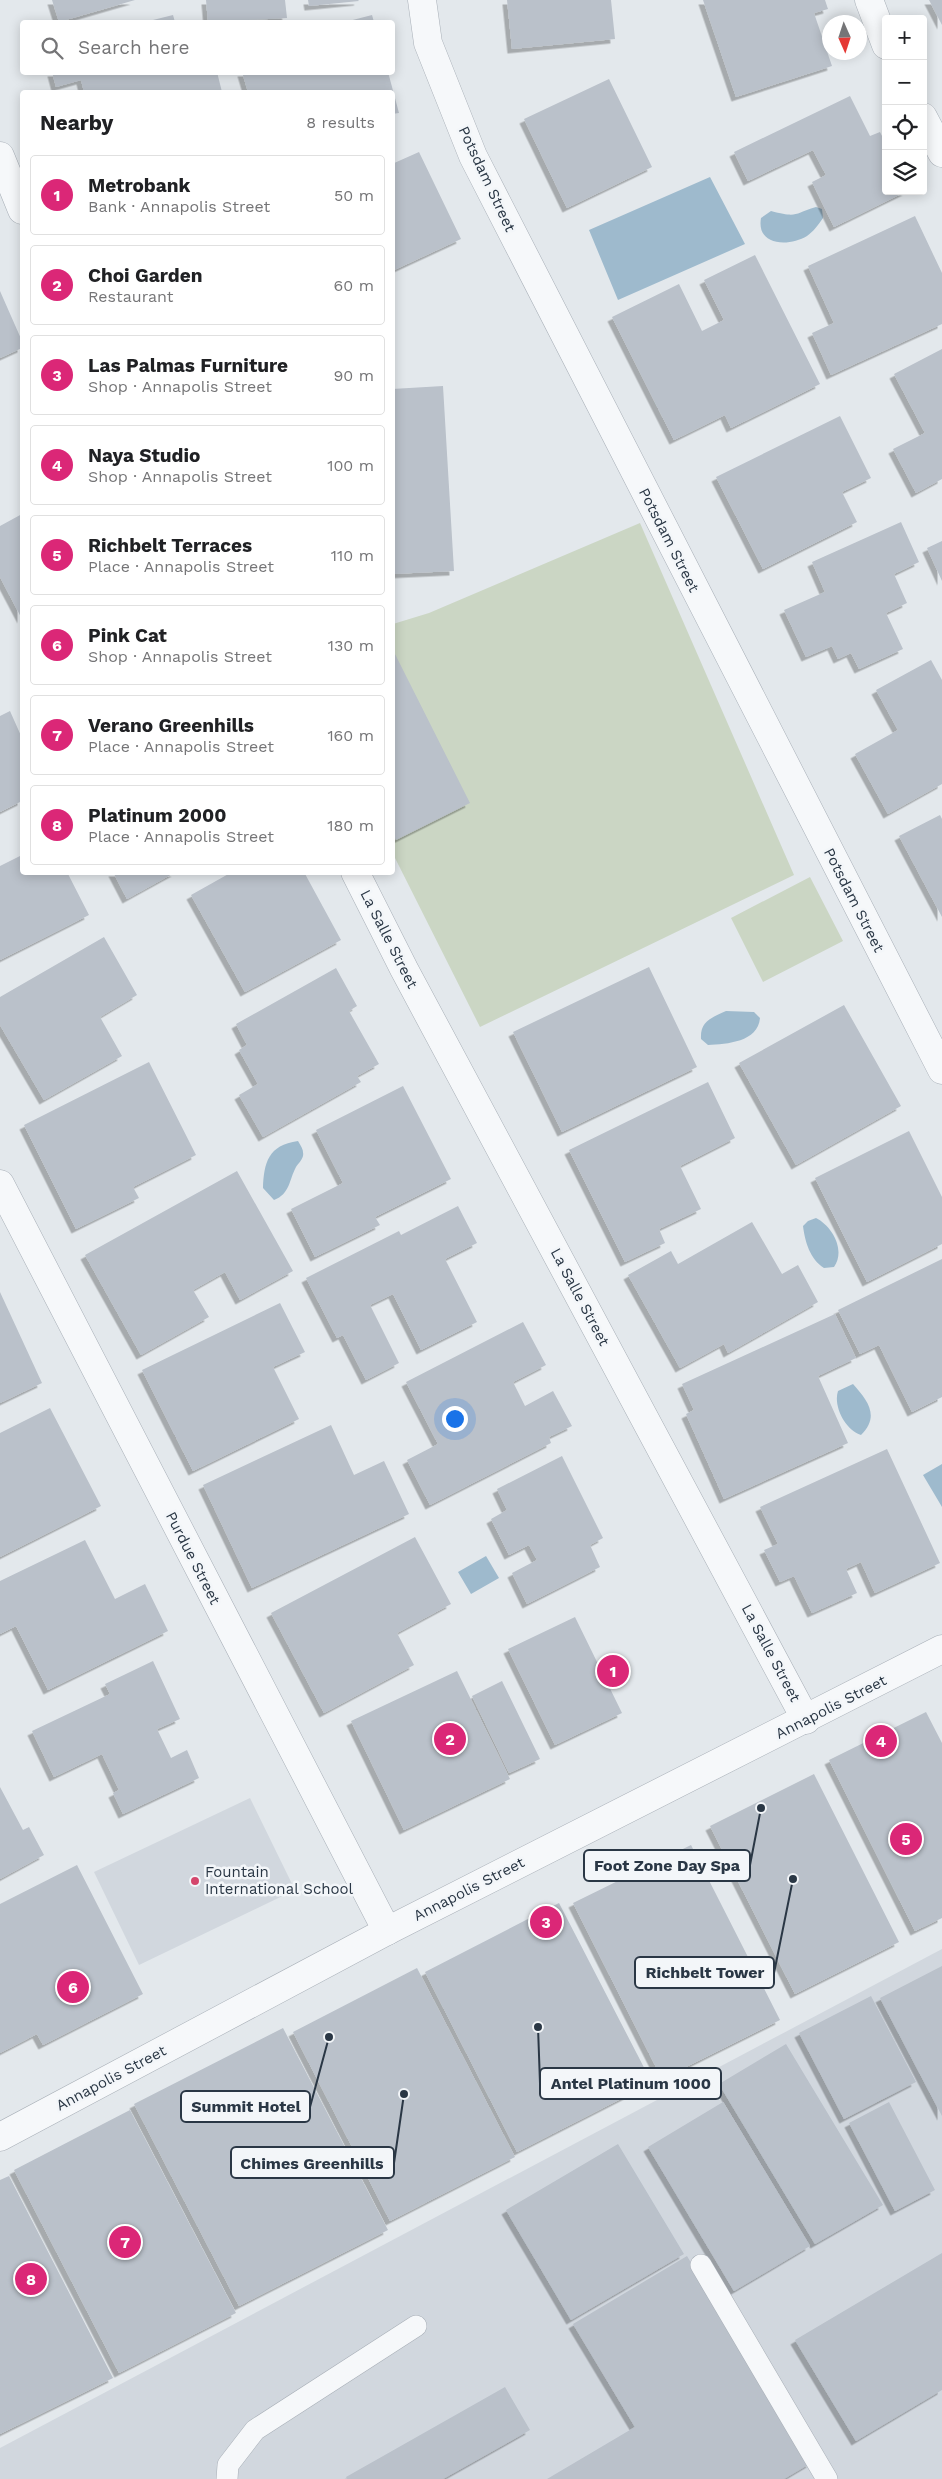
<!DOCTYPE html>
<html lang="en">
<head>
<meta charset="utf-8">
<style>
	:root { --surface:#fff; --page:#f6f6f6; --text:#202124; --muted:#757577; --line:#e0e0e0; --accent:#db2777 }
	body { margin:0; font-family:"Work Sans",sans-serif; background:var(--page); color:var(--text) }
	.controls { position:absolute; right:15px; top:15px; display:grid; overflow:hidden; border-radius:5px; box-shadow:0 2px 12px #0003 }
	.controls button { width:45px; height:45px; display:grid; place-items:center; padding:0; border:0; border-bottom:1px solid var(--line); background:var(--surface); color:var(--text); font:25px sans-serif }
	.compass { position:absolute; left:822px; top:15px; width:45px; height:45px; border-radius:50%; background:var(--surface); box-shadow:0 2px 12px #0003; rotate:177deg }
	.you { position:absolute; left:454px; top:1418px; width:18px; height:18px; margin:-12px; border:4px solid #fff; border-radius:50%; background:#1a73e8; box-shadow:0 0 0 8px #1a73e833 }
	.badge { display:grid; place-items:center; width:32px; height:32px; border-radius:50%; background:var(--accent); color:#fff; font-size:16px; font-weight:700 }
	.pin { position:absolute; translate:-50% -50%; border:2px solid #fff; box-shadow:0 1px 5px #0006 }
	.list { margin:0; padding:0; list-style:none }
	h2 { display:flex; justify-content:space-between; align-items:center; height:65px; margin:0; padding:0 20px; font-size:21px }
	h2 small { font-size:16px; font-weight:400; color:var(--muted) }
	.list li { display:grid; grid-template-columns:32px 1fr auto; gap:15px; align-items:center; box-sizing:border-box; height:80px; margin:0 10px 10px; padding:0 10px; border:1px solid var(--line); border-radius:5px }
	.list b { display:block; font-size:19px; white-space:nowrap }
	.list p { margin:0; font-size:16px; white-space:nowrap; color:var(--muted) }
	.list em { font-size:16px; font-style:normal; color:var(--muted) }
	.icon { flex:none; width:28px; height:28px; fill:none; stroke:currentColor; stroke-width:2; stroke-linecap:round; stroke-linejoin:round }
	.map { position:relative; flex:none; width:942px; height:2479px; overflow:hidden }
	.search { position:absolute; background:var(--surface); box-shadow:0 2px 12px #0003; left:20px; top:20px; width:375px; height:55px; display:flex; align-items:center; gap:12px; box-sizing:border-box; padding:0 18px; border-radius:5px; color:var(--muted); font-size:19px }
	.panel { position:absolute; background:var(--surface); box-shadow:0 2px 12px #0003; left:20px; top:90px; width:375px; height:785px; border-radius:5px }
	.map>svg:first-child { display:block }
</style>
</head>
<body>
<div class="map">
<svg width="942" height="2479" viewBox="0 0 942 2479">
	<defs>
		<filter id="shadow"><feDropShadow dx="-4.5" dy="4.5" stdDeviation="0" flood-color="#0004"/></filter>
	</defs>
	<rect width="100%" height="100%" fill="#e3e8ec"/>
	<path fill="#d1d7de" d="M250 1798 295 1890 139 1965 94 1872Z
		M942 1949V2479H0V2448Z"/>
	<path fill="#cbd6c4" d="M640 523 794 875 480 1027 393 854V624L429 613Z
		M810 877 843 941 763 982 731 918Z"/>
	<path fill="#9ebacd" d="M710 177 745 244 618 300 589 230Z
		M816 207 822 209 823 218C819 224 813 232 807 236 789 247 756 246 761 218L771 211C798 218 793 214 816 207Z
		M726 1011 754 1012 760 1018C758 1042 727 1044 708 1045L701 1039C700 1021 711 1018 726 1011Z
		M298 1141C301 1146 304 1150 303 1156 302 1160 298 1164 296 1167 289 1180 290 1194 274 1200L263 1188C264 1163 268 1145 298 1141Z
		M816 1218C832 1226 846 1250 834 1267L824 1268C810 1259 805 1242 803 1226L808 1221Z
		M853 1384C868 1401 880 1416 861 1435 845 1430 833 1406 838 1391Z
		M942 1464V1507L923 1475Z
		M486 1556 499 1578 471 1594 458 1572Z"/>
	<path fill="#bac1ca" filter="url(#shadow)" d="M52 0H135L59 22Z
		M206 0H285L287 18 208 22Z
		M308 0H358L359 1 309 6Z
		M507 0H611L615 39 512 49Z
		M703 0H825L828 9 814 13 832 66 736 97Z
		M929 0H942V25Z
		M173 15 175 22H145Z
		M372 15 374 22H345Z
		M52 72H188V75L217 72 222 92H84L81 80 56 87Z
		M242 72H388L399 113 392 114V92H248Z
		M609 79 652 167 567 208 524 119Z
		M850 96 870 136 880 132 886 144V191H907L834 227 812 182 826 175 813 150 748 181 734 152Z
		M419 152 461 239 392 271V164Z
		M915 216 942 273V324L831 375 812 333 834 323 808 266Z
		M755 255 820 384 731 428 725 415 674 440 612 317 679 284 702 331 724 320 704 280Z
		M0 291 22 341V348L0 358Z
		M942 349V479L916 493 893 449 925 433 894 374Z
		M443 386 454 571 392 574V389Z
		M840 416 871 478 842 492 857 522 763 569 716 477Z
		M22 514V619L0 577V526Z
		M901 522 919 562 894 574 907 603 886 613 903 649 859 669 851 653 838 659 832 646 806 657 784 610 825 592 812 562Z
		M942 541V581L927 548Z
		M395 654 470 803 396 840 392 833V656Z
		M931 660 942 680V784L888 814 855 754 898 730 876 690Z
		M10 711 22 738V801L0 812V716Z
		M940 815 942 819V917L899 836Z
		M22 855V872H67L89 915 0 960V866Z
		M113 872H176L127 899Z
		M232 872H304L341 940 245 992 191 895Z
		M104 937 137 995 100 1017 122 1056 44 1100 0 1025V997Z
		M649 967 697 1067 562 1132 513 1032Z
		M336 968 357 1006 349 1011 379 1064 357 1076 361 1082 263 1137 239 1095 258 1084 239 1050 247 1045 236 1024Z
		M844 1005 901 1106 796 1165 739 1063Z
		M149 1062 196 1155 133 1187 139 1198 76 1229 24 1125Z
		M708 1082 735 1138 680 1166 701 1209 659 1229 665 1243 625 1262 569 1150Z
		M403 1086 451 1179 375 1217 380 1225 315 1257 291 1209 343 1183 316 1130Z
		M909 1131 942 1197V1244L867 1282 815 1178Z
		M237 1171 293 1271 240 1300 225 1272 193 1290 209 1317 141 1355 85 1255Z
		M458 1206 477 1243 445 1259 477 1322 421 1350 393 1294 370 1305 399 1363 366 1380 343 1335 337 1338 306 1278 399 1231 401 1235Z
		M752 1222 782 1274 798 1265 818 1302 728 1353 724 1344 680 1368 628 1275 671 1251 678 1264Z
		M942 1259V1397L912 1412 879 1345 860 1354 838 1310Z
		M0 1292 42 1383 0 1403Z
		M280 1303 305 1352 273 1367 299 1419 193 1471 142 1370Z
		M835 1314 856 1358 818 1376 848 1443 724 1499 686 1414 694 1410 682 1384Z
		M523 1322 546 1365 513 1382 525 1406 553 1391 572 1426 549 1437 551 1443 430 1505 407 1460 438 1444 406 1382Z
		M50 1408 101 1506 0 1557V1433Z
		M331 1425 354 1475 384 1461 409 1514 252 1588 203 1485Z
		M887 1449 940 1563 875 1593 861 1562 846 1569 857 1593 812 1613 794 1576 780 1582 764 1550 778 1544 760 1507Z
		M562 1456 603 1538 590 1545 600 1567 527 1604 512 1573 537 1560 529 1545 509 1555 491 1519 507 1510 497 1489Z
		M415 1537 451 1604 397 1633 414 1665 324 1713 271 1613Z
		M85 1540 115 1599 145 1584 168 1631 48 1690 16 1626 0 1634V1581Z
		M575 1617 622 1713 555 1745 508 1649Z
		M153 1661 180 1719 157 1729 171 1758 187 1750 199 1778 123 1814 113 1793 119 1790 102 1754 54 1777 32 1731 110 1694 105 1684Z
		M457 1671 510 1779 404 1830 351 1721Z
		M502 1681 540 1759 509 1773 472 1696Z
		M926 1712 942 1743V1918L915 1931 829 1760Z
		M814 1774 899 1942 795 1994 710 1826Z
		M0 1787 23 1830 29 1827 44 1855 0 1879Z
		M691 1845 780 2020 662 2079 573 1903Z
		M77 1865 143 1994 43 2045 37 2034 0 2053V1904Z
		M559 1903 652 2083 517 2152 425 1972Z
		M942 1966V2116L880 1998Z
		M417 1968 515 2157 390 2221 293 2032Z
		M871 1996 916 2082 844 2119 799 2033Z
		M283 2028 388 2230 239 2306 134 2104Z
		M786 2044 883 2205 815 2244 719 2084Z
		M723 2102 810 2246 734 2291 648 2147Z
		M889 2102 935 2190 895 2211 849 2123Z
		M130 2110 236 2313 119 2373 14 2170Z
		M618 2144 684 2254 571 2320 506 2210Z
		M9 2176 113 2378 0 2434V2180Z
		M942 2253V2390L856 2441 795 2340Z
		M687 2256 811 2463 784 2479H547L635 2427 573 2324Z
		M505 2387 530 2430 443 2479H347L346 2477Z"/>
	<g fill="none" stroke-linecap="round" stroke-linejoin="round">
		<g stroke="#a8afb7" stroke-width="22">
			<path id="service" d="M701 2265 827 2479
				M227 2479 228 2465 255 2430 416 2326"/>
		</g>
		<g stroke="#a8afb7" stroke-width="29">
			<path id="minor" d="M422 0 428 43 473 156 942 1070
				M869 0 886 45
				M923 117 942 153
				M0 156 22 210
				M355 872 404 969 806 1720
				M0 1184 387 1931"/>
		</g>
		<g stroke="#a8afb7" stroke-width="29">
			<path id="tertiary" d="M0 2137 387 1931 942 1649"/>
		</g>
		<use href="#service" stroke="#f6f8fa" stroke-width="21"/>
		<use href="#minor" stroke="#f6f8fa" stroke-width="28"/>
		<use href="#tertiary" stroke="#f6f8fa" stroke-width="28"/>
	</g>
	<circle fill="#d4466c" stroke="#f3f6f9" stroke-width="2" cx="195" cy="1881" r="5"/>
	<g text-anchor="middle" stroke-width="5" stroke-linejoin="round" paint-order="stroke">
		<g font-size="15" fill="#2a3745" stroke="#f3f6f9">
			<text transform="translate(487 179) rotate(65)" y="5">Potsdam Street</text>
			<text transform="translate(669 540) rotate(63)" y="5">Potsdam Street</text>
			<text transform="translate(854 900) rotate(63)" y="5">Potsdam Street</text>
			<text transform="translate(389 939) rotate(63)" y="5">La Salle Street</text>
			<text transform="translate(580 1297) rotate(62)" y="5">La Salle Street</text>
			<text transform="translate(193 1558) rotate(63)" y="5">Purdue Street</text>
			<text transform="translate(771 1653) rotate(62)" y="5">La Salle Street</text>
			<text transform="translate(831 1707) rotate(-27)" y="5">Annapolis Street</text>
			<text transform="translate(469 1889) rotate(-27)" y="5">Annapolis Street</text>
			<text transform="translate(111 2078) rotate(-28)" y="5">Annapolis Street</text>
		</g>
		<g font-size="15" fill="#2a3745" stroke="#f3f6f9" text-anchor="start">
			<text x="205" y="1877">Fountain<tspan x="205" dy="17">International School</tspan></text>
		</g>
	</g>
	<path fill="none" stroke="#2a3745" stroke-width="2" d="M761 1808L750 1865M793 1879L774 1973M538 2027L540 2083M329 2037L310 2107M404 2094L394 2163"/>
	<g fill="#2a3745" stroke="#f3f6f9" stroke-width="2">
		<circle cx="761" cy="1808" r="5"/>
		<circle cx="793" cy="1879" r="5"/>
		<circle cx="538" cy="2027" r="5"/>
		<circle cx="329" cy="2037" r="5"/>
		<circle cx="404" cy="2094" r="5"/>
	</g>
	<g fill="#f3f6f9" stroke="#2a3745" stroke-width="2">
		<rect x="584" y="1850" width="166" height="31" rx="5"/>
		<rect x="635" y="1957" width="139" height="31" rx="5"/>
		<rect x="540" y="2068" width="181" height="31" rx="5"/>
		<rect x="181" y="2091" width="129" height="31" rx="5"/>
		<rect x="231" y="2147" width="163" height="31" rx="5"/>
	</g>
	<g font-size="16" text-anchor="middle" font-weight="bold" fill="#2a3745">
		<text x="667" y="1871">Foot Zone Day Spa</text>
		<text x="705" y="1978">Richbelt Tower</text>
		<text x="631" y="2089">Antel Platinum 1000</text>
		<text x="246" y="2112">Summit Hotel</text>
		<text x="312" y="2169">Chimes Greenhills</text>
	</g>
</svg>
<div class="controls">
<button>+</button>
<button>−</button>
<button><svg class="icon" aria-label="locate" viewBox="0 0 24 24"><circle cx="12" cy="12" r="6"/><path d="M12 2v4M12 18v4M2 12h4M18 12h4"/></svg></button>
<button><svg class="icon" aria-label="layers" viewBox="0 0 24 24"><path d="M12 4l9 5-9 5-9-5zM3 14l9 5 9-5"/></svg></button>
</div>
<svg class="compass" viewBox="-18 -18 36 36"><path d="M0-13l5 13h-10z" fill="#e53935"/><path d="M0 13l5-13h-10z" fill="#757577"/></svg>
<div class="you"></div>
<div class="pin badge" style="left:613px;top:1671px">1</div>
<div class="pin badge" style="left:450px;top:1739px">2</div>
<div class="pin badge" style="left:546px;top:1922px">3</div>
<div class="pin badge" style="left:881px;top:1741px">4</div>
<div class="pin badge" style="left:906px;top:1839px">5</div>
<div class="pin badge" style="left:73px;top:1987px">6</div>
<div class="pin badge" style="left:125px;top:2242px">7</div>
<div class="pin badge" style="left:31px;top:2279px">8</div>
<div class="search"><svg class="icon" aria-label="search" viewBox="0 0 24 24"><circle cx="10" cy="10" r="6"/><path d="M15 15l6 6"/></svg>Search here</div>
<section class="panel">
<h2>Nearby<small>8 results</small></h2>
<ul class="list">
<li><span class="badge">1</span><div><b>Metrobank</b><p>Bank · Annapolis Street</p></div><em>50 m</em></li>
<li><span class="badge">2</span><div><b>Choi Garden</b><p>Restaurant</p></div><em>60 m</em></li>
<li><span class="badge">3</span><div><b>Las Palmas Furniture</b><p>Shop · Annapolis Street</p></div><em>90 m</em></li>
<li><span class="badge">4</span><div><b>Naya Studio</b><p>Shop · Annapolis Street</p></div><em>100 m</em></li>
<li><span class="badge">5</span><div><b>Richbelt Terraces</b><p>Place · Annapolis Street</p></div><em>110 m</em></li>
<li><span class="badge">6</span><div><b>Pink Cat</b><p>Shop · Annapolis Street</p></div><em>130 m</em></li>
<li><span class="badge">7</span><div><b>Verano Greenhills</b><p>Place · Annapolis Street</p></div><em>160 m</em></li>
<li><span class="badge">8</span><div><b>Platinum 2000</b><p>Place · Annapolis Street</p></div><em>180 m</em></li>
</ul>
</section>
</div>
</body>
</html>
